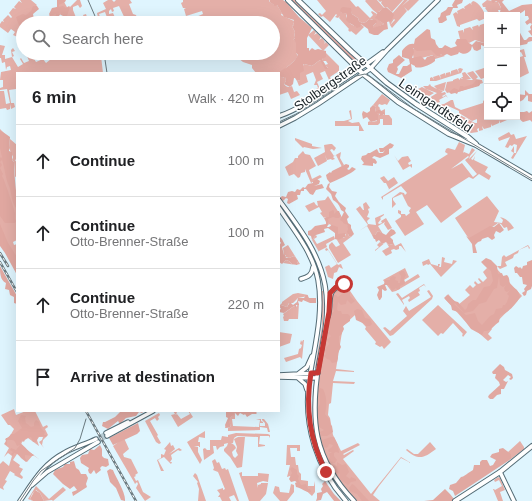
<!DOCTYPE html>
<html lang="en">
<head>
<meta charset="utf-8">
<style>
	:root { --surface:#fff; --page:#f2f2f2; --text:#202124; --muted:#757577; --line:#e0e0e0 }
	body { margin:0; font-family:Arial,sans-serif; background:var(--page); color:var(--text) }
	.controls { position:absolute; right:12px; top:12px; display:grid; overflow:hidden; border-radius:0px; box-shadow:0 4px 16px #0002 }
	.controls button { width:36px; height:36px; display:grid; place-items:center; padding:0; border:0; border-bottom:1px solid var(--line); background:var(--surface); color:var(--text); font:20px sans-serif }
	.stop { position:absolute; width:12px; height:12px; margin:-9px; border:3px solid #c63834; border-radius:50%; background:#fff }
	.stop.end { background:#c63834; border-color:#fff; box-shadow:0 1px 4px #0008 }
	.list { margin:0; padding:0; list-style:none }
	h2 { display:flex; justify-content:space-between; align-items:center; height:52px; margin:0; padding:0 16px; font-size:17px }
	h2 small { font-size:13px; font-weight:400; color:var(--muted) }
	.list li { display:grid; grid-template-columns:26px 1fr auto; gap:12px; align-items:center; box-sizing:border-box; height:72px; padding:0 16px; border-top:1px solid var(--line) }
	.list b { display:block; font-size:15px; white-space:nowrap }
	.list p { margin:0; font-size:13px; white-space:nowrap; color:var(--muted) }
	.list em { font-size:13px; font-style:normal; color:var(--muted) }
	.icon { flex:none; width:22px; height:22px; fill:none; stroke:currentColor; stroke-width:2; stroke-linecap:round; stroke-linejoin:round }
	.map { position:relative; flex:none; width:532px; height:501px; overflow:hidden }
	.search { position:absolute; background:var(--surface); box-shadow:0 4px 16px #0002; left:16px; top:16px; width:264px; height:44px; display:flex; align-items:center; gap:10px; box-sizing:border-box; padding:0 14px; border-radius:22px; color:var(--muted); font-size:15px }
	.panel { position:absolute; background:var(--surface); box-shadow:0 4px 16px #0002; left:16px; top:72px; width:264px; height:340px; border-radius:0px }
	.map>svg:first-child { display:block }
</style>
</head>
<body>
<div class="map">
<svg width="532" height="501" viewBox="0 0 532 501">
	<rect width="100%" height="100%" fill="#dff5fe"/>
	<path fill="#e4afa8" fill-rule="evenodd" d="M20 0H31L37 5 29 14 39 23H23V42L19 44 22 39 13 35 15 32 11 29 8 33 0 27V24L2 21 4 22 3 20 8 15 11 18 12 17 9 13 13 8 16 9 14 7 19 1 22 3Z
		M63 0 68 9 77 0H80L82 6 80 8 78 5 73 7V10L77 20 78 18 80 21 84 18 83 15 86 14 87 17 86 19 79 23 78 21V23L77 21 70 23 65 14 63 13 57 17 61 23H43Z
		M108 0H112L114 2 116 0H130L132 3 129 4 133 14 136 15 139 23H127L119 6 113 8 114 11 112 12 111 9 109 11V14L113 13 117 22 109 23 105 12 99 14 100 17 98 18 97 13 106 9 103 3Z
		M183 0H270L269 1 274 5H277L282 13 281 15 294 21 293 22 294 25 292 26 295 32 294 38 295 39H293L296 42V53L298 56C293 63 287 67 281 72L277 73H256L252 68V65L243 62 233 54 273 53V23H197L196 17 203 14 202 11 186 16 184 9 186 8H183L181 3 183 2Z
		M290 0H297L359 62 356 65Z
		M317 0H350L356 7 358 6 370 18 373 15 371 12 372 11 377 14 376 18 384 24 375 28H373V26L376 23 372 19H369L366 22 362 23 359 21 358 18 352 14 350 8H341V12L347 14 346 16C348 23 351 25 358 27L361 24 364 27 356 35 351 31 350 32 348 30 349 29 339 18 340 16 338 18 335 17 337 15 336 14 330 22 323 16 321 17 318 14 320 13 322 15 326 11Z
		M366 0H377L384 8 380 11H379L378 14 373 10 365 1Z
		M378 0H403L392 12 387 7H384L381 3 382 1 380 2Z
		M404 0H408L402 6 409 0H419L408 11 404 7 407 11 392 28 390 25 395 20 394 19 390 25 389 21 392 17 391 15Z
		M487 0 498 2 501 8V10H498L500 15H490L485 8 486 7H483L482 4Z
		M473 1C479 2 485 12 486 18L479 21 477 19 460 25V27L457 26 453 14 456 12 458 14 457 11 463 8 465 9 464 7 470 3 472 5 471 3Z
		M486 23 487 39 485 38 484 43 475 40 469 43 464 39H460L458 31 463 30 464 33V29L470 27 473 30 472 27 478 25 479 27 480 25Z
		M314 30 316 32 314 35 317 33 321 37 319 40 322 38 325 42 324 44 326 42 329 45 323 51 308 35Z
		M0 45 5 46 2 55H5V59L12 57 11 50 13 48 15 51 12 52 14 56 12 57 18 67 23 64 20 59 21 58 24 63 29 61 27 56 31 54 35 55 33 57 36 62 43 59 46 63 51 59 57 58 60 60V59L58 58 64 55 69 57 70 56V53H79L80 60H83L82 53H86L87 58 101 56 103 73H17V95L16 89 9 90 11 103H14L15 107 11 109 10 104V109L7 110 6 108 0 109V91H4L6 104 10 103 7 89 0 90V88L3 87V80H0L1 72 11 70 10 66 7 67 6 70 5 62 2 63 1 58H0Z
		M431 46 438 57 441 54 445 56 435 59V57L433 55 414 60 412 49Z
		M524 49 526 57H524L529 73 517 79V58L523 56 521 52 518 53 517 51Z
		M326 53 339 66V71L330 77 332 81 331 79 329 80 325 71 320 73 323 79 317 82 320 89 323 86 324 88 317 93 316 89 318 88 317 85H314L316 80 313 72 306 75 308 82 299 86 297 81 300 80 299 73 304 64 312 66 320 60C324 63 323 67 328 68L325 65 328 64 326 61H323L322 59Z
		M487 67V77L481 79 475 71Z
		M460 68 463 69 461 73 436 81H430V78L432 77 434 80 433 77 439 75 441 79 440 75 445 73 446 76V73L450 72 451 75V71L457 69 459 73 458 69Z
		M473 71 478 77 476 79 482 80 483 83 480 84V85L455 93 454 91 447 93 445 90 447 82 453 81V80L458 78 460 80V78L463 79 461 77H463L462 73 465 72 471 79 466 80H473L467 73Z
		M279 76 283 78 285 76 286 81 284 84C286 87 289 88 292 86L294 92 297 91 300 95 291 99 288 92 279 95Z
		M446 82 444 91 437 89 443 91 441 93 445 92 446 94 442 96 443 97 446 95 448 98 446 96 439 100 440 102 435 104 426 100 437 93 426 89 423 86H428L430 84 431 86 437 89 434 86Z
		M422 87 434 93 424 99 416 93V90Z
		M382 94 390 100 387 105 385 104 382 105 379 104 378 106 380 108 378 112H375L376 107 373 105Z
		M451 100H453L455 107 461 110 483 103V100L485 103V105H487V117H506L507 120 500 123 499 120V123L492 126 491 124V127L484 129 482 126 483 130 479 131V128L477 129 478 132 471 133 453 122 458 114 475 123H477V119L472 121 459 113V111L448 106 432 110 435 105 444 104Z
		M385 109V115H389L392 119V125H383V119H380V123L378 125H368V122L370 121 368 118 371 122 377 121V113H379V115H384V112H381V111Z
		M351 110 352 119 348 121 352 123 359 122 364 131H359V126H335V121H344L351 119 349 111Z
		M0 129 3 132 17 198V240L13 242 14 245 17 244V261L0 232Z
		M509 132 511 135 514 134 516 139 527 136 513 159 511 158 514 153 511 151 514 146V153H516L517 145 514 144 512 146 510 145 508 148 505 147 510 137 499 141 498 138Z
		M295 138 312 144V146L322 148 313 149 304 147 303 148 295 140Z
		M10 139 17 145V159L15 160 17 163V176L15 177 14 162 12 160 13 157 9 148Z
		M459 142 465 145 463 153 464 152 469 154 472 148 475 150 470 156 469 159 477 151 471 159 473 160 475 156 474 160 488 167 485 172 491 176 489 180 479 174 473 179 469 177 450 189 462 207 441 223 427 205 416 212 424 224 405 236 395 221 401 217V215L398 213V210L401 211V214H405L406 216 410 213 409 211 411 208 408 206 402 194 393 198V200L396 204 392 208V198L400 192 404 193 405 195 407 193 401 186 383 197V200L381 197 448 154 445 152 446 149 448 148 455 150ZM468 156 469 157 465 160 477 174 473 177 462 163 451 169Z
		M330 144H332L336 148 334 151 332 149 330 150 334 156 341 152 340 158 344 165 342 167 336 155 333 157 335 159 332 160 331 159 327 160 325 155 327 161 318 166 322 174 314 158 325 152 324 145Z
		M303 151 305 154 310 155 316 166 309 170 312 179 320 175 322 177 311 183 305 169V172L301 173 300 177 298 178 294 174 289 176 285 167 293 162 295 158H298V156Z
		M394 155 398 161 402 157 408 156 411 161 408 163 409 165 412 164V168L410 166 403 170Z
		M384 176 388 181 394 177 398 183 388 190 389 189 386 183H384L380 178Z
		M328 196 351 231 348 234 349 236 351 237 343 243 351 255 338 263 329 248V245L332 242 336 247 340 245 337 240 340 238H344L346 234 338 238 330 224 328 225 329 223 325 217 324 218 320 213 322 212 319 207 309 212 305 206 314 202 316 205 318 206 317 201 325 200Z
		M487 196 499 211 494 222 502 223 503 220 500 217C507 219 510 222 514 228L508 231 507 227 504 228 501 224 498 223C491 229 482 231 474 236V237L469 239 455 218Z
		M366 202 370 208 368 209 369 212 367 217 370 218 367 221 368 224 376 225 375 218 384 214V215L380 218 381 219 378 223 379 224 382 223 381 221 386 218 392 228 388 230 384 224 385 222 378 226 383 234 378 231 375 235H372L367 226 359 231 368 225 356 209 360 206 363 210H364L363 204Z
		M316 235 317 237 314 239 317 244 334 236 335 239 326 244 327 247 319 251V252L312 240Z
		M380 242 383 244 386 242 389 245 393 244V242L395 246 401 243 406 252 401 246H399V249L396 250 394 249 391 250 392 253 386 256 382 251 389 247 386 242 375 251V250L379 247 377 245Z
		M288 245 300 264 296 265 283 263 286 260 289 261 292 264 296 265 298 262 294 256 289 258 285 257 286 255 284 256 283 248Z
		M528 245 530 248 529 249 528 246 519 250 518 253 514 255 513 258 505 262 507 266 500 269 497 266H501L502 257 504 255 506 257Z
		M327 248 338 265 341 264 343 269 339 267 337 272 334 273 333 279 328 277 325 267 329 265 331 268 337 264 328 250 326 251 325 249Z
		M442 257 445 258 444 262 452 264 453 260 457 261 441 277 430 264 428 265 427 264 423 266 422 262 429 259 431 264 438 266V264H440L439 267H441Z
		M482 263 496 268 522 296 491 328 492 329 488 334 492 338 488 341 464 320 445 299 448 294 458 305 470 295 465 290 470 285 473 288 476 285 474 283 475 281 478 284 481 283 478 279 479 278 483 282 487 278 483 272 487 268Z
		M405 268 409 277 404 280 405 282 418 274 420 277 396 291 392 292 383 280Z
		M424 284 426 287 424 285 419 288 420 291 418 292 420 295 409 302 408 300 410 298 409 296 402 300 404 304V305L396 294 398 293 402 298Z
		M346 285 357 301 391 342 384 349 382 346 380 347 375 344 376 342 365 329 366 327 355 315 343 326 336 369 354 371V372L336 371 333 381 355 382 354 384 333 383 331 403 329 404 328 415 330 418 333 435 341 451 358 443 360 445 343 454 344 455 353 450 354 451 343 459 371 494 401 457 411 463 401 458 379 486 373 495 380 501H354L345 492 322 453 314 412 328 300C331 291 337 286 346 285Z
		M429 290 433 296 432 299 393 335 390 336 383 328 385 327 390 331 407 316 403 311 406 306 409 311 431 297 427 291Z
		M322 291H323C325 317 322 342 316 368H315L322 326Z
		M298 293 308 295V296L298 298 293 303H289L287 307 281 305V308L279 309V306L282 303V302L293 294Z
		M299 303 298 319H289L288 321H284L283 317 284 316 283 314 294 306 296 307Z
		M438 305 467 332 463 337 462 335 463 334 453 323 443 334 441 333 438 336 422 320Z
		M279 332 292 334 290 343 279 347Z
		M301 340 302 342 303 340H304L302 359 300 357 286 362 284 358 298 354 299 349 301 348 302 345 300 344Z
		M14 409 16 415 26 411H35L43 427 47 425 48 427 45 429 48 435 43 440 42 445 44 448 39 442 42 440 43 437H39L37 440 39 446 28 438 22 442 21 445 40 460 33 455 27 462 17 454 13 460 20 465 19 467 23 469 20 474 23 477 22 479 14 475 15 474 10 471 5 480 7 481 3 487 4 490 0 488V464L3 461 9 466 12 456 8 453 4 457 9 448 4 444 6 441 5 439 10 436 14 429 10 425H8L1 415Z
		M173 411H176L177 413 175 415 177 414 181 419 190 414 188 411H189L193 417 178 427 171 415 175 414Z
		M159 413 160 415 158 417 159 419 157 421 155 418 150 421 158 435 157 436 161 443 159 444 156 442 145 421Z
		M235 413V419H232L233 426 259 427 260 420 256 419H261V421L263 422V423H260V426H265V423L262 420V419H264L268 424 270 432H268L267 428 260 427V430L228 431V428H225V425L226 428 230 427 231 425 228 422 231 417Z
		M205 431V438L199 437 198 442H200V447H199V443V446H194L198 447V452L202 460 200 464 187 442Z
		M236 433 268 434 270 435V438L269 436H260L259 444 265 445V446L258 447V437L237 436 234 438 233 443 231 444H233L235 446 236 448 232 452 233 456 235 458 238 455 236 451 237 447 234 439 238 437H245L242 467 237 468 230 457 224 451V449L227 446 228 443 224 444V446L220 447 217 450 216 446H213L214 453 204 460 203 449 205 448 207 450H210V440H221L222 436 228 437V435Z
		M124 438 129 449 123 454 124 457 131 459 138 473 135 475 132 470 135 475 136 476 134 477 136 481 138 480 143 492 151 497 145 501 136 488 138 484 137 482 135 484 134 482 113 446Z
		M520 441 524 447V449L511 459 508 452Z
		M170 442 171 446 173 445 175 449 169 454 179 448 182 450 180 451 178 450 171 455 172 459 170 462H172L171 464 164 457 158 460 164 471H161L157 460 161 458V454L164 455 166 450 164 449Z
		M430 442 436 449C424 458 419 461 406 450L407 449 414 454H418Z
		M287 445H300V451H297V448H290L291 457H295L296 465H298L299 472 301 474V480L308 481V486H314L315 481V492L312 496 290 476 287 477 290 465H286Z
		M215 459 217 463 219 462 222 469 225 468 226 470 228 469 239 501H237L234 495 229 497 231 501H222L220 497H218L220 494 217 490 223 488V490L225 489 218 472 213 470 214 468 212 461Z
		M242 472V476H258V473L269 474 268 482 263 481 257 483 258 488V485L261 484V483H268L266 494 260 501H249L239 473Z
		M195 473 197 475 206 501H198L199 489 197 483 198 482 193 476Z
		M498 477 500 478 505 490 500 492 503 501H498L493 489H494L495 490 502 486 499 480 495 482 494 480Z
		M291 484 294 485V492L287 501H280L273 493 275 486 279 487 280 492 289 493Z
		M36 486 49 499 63 487 66 490 53 501 52 500 44 501 40 493 36 490 32 494 30 499 33 501 28 499Z"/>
	<path fill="#e1a8a1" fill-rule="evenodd" d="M57 0H66L65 2 59 5V7L63 6 66 8 69 6 70 7 67 16 65 17 61 15 60 11 59 16 57 19 55 18 56 14 50 16 49 14 52 8 57 7Z
		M270 0H283L286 2 299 17 312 28 307 38V48H309V51L312 48 315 50 318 49 326 51V57L322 59 328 69H325L320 60 312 66 304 64 303 65 304 71 300 73V80L297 81 295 78H294L293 84 290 87 284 84 286 81 285 77 282 78 279 76V73H277C286 68 293 64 298 55L296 53V43L293 39H295L294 38 295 32 292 26 294 25 293 22 294 20 284 17 277 5 275 6 270 2Z
		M455 0H463L462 3 457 5 458 8H453L450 15 446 16 447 20 442 23H439L438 18 440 17 441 13 446 10 448 7H453L452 5Z
		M491 0H504L502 2 509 11 522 5 532 4V36L528 31 531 30 530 27 532 24 530 23 527 25 525 22 529 19 528 16H525V10C520 15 514 15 507 15L506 14 502 15 500 12 501 8 499 3 496 1 493 3Z
		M33 6H37L39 9 33 14 34 19 30 20 29 22 32 23H23V26H20L18 23 16 17 23 14 26 15 31 11Z
		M343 7 351 8 352 14 358 18 359 21 362 23 366 22 369 19 376 20 377 22 373 26V28L384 24 375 18 378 12 380 11 383 8 386 7 393 13 394 15 391 21 387 22 388 29 384 30 378 35H374L369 33 368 29 361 24 360 27 357 28C353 24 349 24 346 20L347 14 342 13 340 11 341 8Z
		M517 20V24L520 28 519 31 524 40H526L529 37H532V41L528 42 527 44 517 46Z
		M427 29 430 30 431 38 435 40 436 44 439 48H442L445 45 451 48 457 46 455 43 457 39H466L469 43 472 45 476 41 484 43 486 38 487 39V47H486L481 45V49L477 51 474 50 472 46 471 50C468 54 463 55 459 52L458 54 451 56 447 54 443 56 441 54 440 56 438 57 431 50 417 51 413 48 414 52 412 58 421 56 425 60 427 57 434 55 435 57V61C430 65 421 69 415 67V66L411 64 412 71 401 78 388 72 387 69 389 64 393 63V60L399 55 405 60 397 67 398 69 396 74H399L403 66H407L410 64 409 59 402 57V51C405 47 409 43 414 44L415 39Z
		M476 80H479L481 81 479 86 458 92 457 94 455 93 451 94 449 92 454 88 459 90 460 86H463L464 87 473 84Z
		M525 90 529 94H532V102L528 101V96L527 95 523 100 517 103V94L525 95Z
		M373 105 376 107 375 112 380 109 381 111 384 112 385 114 380 116 379 113H377L378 115V120L371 122 367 117 363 119 362 114 363 111 367 113 370 111V108Z
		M527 111 529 113 532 111V122L530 120 523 122C520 120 517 116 519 112H524Z
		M0 131 3 132 10 137 9 151 12 152V160L14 162C14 178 17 192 17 209 11 203 12 193 9 186 5 177 5 169 2 160L0 162 2 165 0 168 3 174 2 176C4 178 14 209 15 213 15 216 14 218 16 221L15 223H5L0 216V157L1 158 2 157 0 148Z
		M390 143 394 145 392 148 389 149V154L380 158 374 156 372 158 375 159 377 162 376 164 373 163V166L362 165 364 163 361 159 362 156 366 155 368 153H370L377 149 379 153H383L385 150 383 152H380L379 148H383Z
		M346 164 349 165V167L347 169 349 170 352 167 356 169C351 174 337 180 330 183L327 179 326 175 330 172 331 173 332 171Z
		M317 179 320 181 319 184 314 186 322 184 324 188 316 190 313 195 310 194 306 189H304V191H301L300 195H297L298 199 289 204 287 203 288 199 286 198 283 201 280 198 282 196 286 197 288 192 292 191 295 192 297 189 300 190 303 187 305 188 308 184 313 183V181Z
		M330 183 329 187 332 191 337 192 335 196 339 202 346 208 345 211 349 217 347 219 348 223 351 225V228L354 234 351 237 349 236 347 232 348 229 347 225 343 223V222L340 220 344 212 341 210C339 205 339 204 333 200L331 194 326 189 328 184Z
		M333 210 334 211V214L337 211H339L341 216 339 218H336L333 217 328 219 329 223 327 227H329L332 225 338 227V234L345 233V237L338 240 335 239V233L328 228 324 229 325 232 316 235 312 240 311 236 308 235V231L311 230 315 226 326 224V222L324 218 329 217V212Z
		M499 223 504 230 500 233 496 231 494 235 495 238 492 240 488 237 482 239 481 241 478 242 475 245 477 253H473L472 244 466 236 469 238 490 226 494 227Z
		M0 224 8 243 17 257V275L5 253 0 246Z
		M391 229 394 230 396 233 395 234 390 237 393 240V244L389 245 386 242 382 244 379 240 376 242 375 239H374L372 235H375L378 231 386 235Z
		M280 237 282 239 285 245 282 247 284 255H285L286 258H289L294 256 298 261 297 265 292 264 289 261 286 260 282 264 279 262V245L281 243 279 240Z
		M486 258 491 260 497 266 498 274 502 273 503 276 507 275C510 278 509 281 510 284 513 289 518 287 520 297 515 306 508 312 500 316L499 322C494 325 491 332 484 331L482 335 471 329 458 312 452 310 451 305 444 298 447 295C451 297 452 301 458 302L465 310 467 308 468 304 473 300H476L484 287 490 286 493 281 491 271 481 262ZM499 276 500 285 503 287 506 285 504 288 505 291 507 292 510 290 507 294 509 296 507 302 505 305H503L502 308 496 309 494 314 490 316 482 325 478 321 475 313 466 315 454 304 455 303 464 313 473 311 479 304 486 302 494 289 497 288Z
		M532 260V286L531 289 527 291 526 295 524 296 522 293 525 291 524 289 527 285 523 284 522 277H520L517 273H515L514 268 516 266 519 268 520 267 522 269 523 266 527 265V262Z
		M0 266 17 296V304L14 303V297L10 295 9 290 5 289 6 283C0 280 0 273 0 266Z
		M401 271H404L406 275 404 279 405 284 400 286V289L397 290 396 288 392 291 389 285H385L387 290 385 291 382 289V297L380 300H379L377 295 379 290 377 287 384 284 385 280H390V278L393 276 396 277 395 280 398 281V283H400L401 276 399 273Z
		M349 286V288L348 289 350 292V296L355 301 351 304 347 300 346 304 341 305 338 302 337 309 338 311H341L342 314H348L350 316V321L343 326 344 329 341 335 339 336V342L341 347 338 353V358L337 362 332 363 330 360 327 359 324 356 326 354 325 349 329 344 327 340 331 336 328 333 330 330C328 323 329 316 334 311L332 306 334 303 332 299V295H336L338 297 343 293 344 294V292L340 291 336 293 335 291 337 289 341 290 344 287Z
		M306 295 308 296 309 298H316V303H310L303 300 302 302 298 301 299 305H296V308L294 306 284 313 279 312V310L281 309V305L287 307 290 302 293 305 297 302 298 298H304Z
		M357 309 362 310 365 318 370 319 372 324 370 326H366L365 324 356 320 354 311Z
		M500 364 504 367 505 370 512 374 513 378 511 380 509 379 511 377 508 375 503 380 506 382 508 381 504 389H501V394L497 395 493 399H490L488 397 489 395 500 385 499 382 495 378 496 374H493L492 372Z
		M320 388 323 389C327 396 327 406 325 414L330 420V424L332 426 333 432 327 436H321L320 432 324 430 319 427 318 424 316 415V411L320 404V393L319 392Z
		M121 411H144L142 413 139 412 136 416 126 418 120 424 118 421 108 429 102 426 103 422H105L115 417Z
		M226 411H255L257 413 256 414H252L247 417 245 414 244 415 240 413 238 416 235 413 234 415 231 417 229 422 231 425 230 427 226 428 225 425 228 418 226 417Z
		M21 415 26 416 25 418 26 423 31 427 34 426V423L36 420 39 422 41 428 45 432 44 435H47L46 437 41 436 38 437 36 442H33L31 437 25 439 24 442 22 440 20 443C26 447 28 452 34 455L33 456 25 455V458L27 461 26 462 21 458 18 454 14 453 13 456 11 454 13 452 10 450 11 448 16 450 20 445 17 446C14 439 14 440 7 440V445L5 444 6 441V438H8L11 434H14L22 428 18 421Z
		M138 423 140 431 137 434 113 445 109 438Z
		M331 437H334L338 445 339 453 336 452 334 453V456L337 460 335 463H331L328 460 330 457 329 454 332 452H329L328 450 332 447 333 445 329 444 328 447 326 448 322 445V440Z
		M100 445 102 449V456L104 458 108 459 109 465 106 467 102 466 100 468 101 470 96 474 94 470 91 474 89 473 88 470 89 468 81 463 80 458 82 455 88 454 90 449 94 450Z
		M503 448 511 454V459L455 496 453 491 449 489 450 485 456 483 461 477C464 477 469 472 473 470L474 465H480V462L482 460H487L490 466 493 465 496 460 490 457 492 454 499 452V449Z
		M74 461 76 468 79 470 81 474H86L88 478 86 484 87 487 73 496 72 492 77 490 74 486 70 489 63 484 53 474 55 470 63 467 65 464H70V462Z
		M337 462 342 465 346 464 349 472 346 476 350 479 351 477 356 479V481L351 482 348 485 340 479V474L335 472V469L333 466 335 465 337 466Z
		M292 467 297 470V474L299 476 298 479 301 485 306 484 308 489H310L311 492C306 493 302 488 296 487L295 483 297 482 295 481 291 482 289 479 292 473 290 469Z
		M110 469 113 470C116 478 126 493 125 501L121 500 116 488 110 482 107 471Z
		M325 481 334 494 341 501H334L327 492 323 494 321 500 316 501 317 498V493L322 492 321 489 323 486 322 484Z
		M352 484 354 485 369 501H362L357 494 350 491 349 488Z
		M445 489 450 494 454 499 452 501H424L433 500Z
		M35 490 40 493 44 501H33L30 499Z"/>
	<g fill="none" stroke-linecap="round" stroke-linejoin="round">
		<path stroke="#b7cbd3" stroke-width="3.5" stroke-dasharray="3.5 2" stroke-linecap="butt" d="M96 439 106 433
			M98 442 107 436"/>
		<g stroke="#546c76" stroke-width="5.5">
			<path id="tertiary" d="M279 116C293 112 306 103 318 96 340 82 362 68 383 52
				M279 126 295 118 318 104 370 69 387 50 438 0
				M279 200C298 226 319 252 325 285 330 312 324 337 319 363 310 419 313 458 354 501
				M279 208C294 230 313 253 318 280 324 314 314 348 309 382 303 425 317 469 346 501
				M301 279C308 277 312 275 313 267
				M328 317C333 300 324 291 344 284
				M298 374 307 367 312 356
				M279 375 318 373
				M279 377 317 378
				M298 378 305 384 307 390
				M106 433 128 422
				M107 436 153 411
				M500 472 514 501
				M32 485 47 472 98 442
				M20 501C33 482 43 464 64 453 74 447 86 444 96 439"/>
		</g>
		<g stroke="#546c76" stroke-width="6">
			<path id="secondary" d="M288 0 363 74 398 102 449 134 476 145 532 178
				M298 0 352 52 387 83 416 104 468 137 476 144
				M455 501 500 472 532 446"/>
		</g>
		<use href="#tertiary" stroke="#fff" stroke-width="3.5"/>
		<use href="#secondary" stroke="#fff" stroke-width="4"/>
		<path stroke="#6c7b81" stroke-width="1" d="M88 0 98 23
			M104 53 107 73
			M279 122 296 114 356 76 365 74 371 77 414 109 532 179
			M20 501 33 481 41 471 75 448 80 439 86 419"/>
		<g stroke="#6c7b81" stroke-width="2.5">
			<path id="rail" d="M0 253 8 266
				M0 262 17 292
				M86 411 136 501"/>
		</g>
		<use href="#rail" stroke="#fff" stroke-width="1" stroke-dasharray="3" stroke-linecap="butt"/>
	</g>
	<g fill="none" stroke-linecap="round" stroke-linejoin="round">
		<path stroke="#c63834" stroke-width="5" d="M326 472C310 441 305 408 311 373H318L329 312 330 293 336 287 344 284"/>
	</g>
	<g text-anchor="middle" stroke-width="3" stroke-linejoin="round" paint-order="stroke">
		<g font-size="13" fill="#172126" stroke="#fff">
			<text transform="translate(330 83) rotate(-35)" y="5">Stolbergstraße</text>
			<text transform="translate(436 105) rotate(34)" y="5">Leimgardtsfeld</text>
		</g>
	</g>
</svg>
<div class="controls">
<button>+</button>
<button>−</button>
<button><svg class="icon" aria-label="locate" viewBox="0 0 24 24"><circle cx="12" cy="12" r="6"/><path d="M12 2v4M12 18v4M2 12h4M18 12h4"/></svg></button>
</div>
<div class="stop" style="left:344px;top:284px"></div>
<div class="stop end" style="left:326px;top:472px"></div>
<div class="search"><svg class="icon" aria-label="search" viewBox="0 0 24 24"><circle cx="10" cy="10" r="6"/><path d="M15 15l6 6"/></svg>Search here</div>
<section class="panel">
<h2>6 min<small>Walk · 420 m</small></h2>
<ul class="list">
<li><svg class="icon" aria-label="ahead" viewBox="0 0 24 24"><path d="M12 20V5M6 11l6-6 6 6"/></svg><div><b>Continue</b></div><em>100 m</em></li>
<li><svg class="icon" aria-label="ahead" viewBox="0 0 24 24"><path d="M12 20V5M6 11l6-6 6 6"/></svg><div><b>Continue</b><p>Otto-Brenner-Straße</p></div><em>100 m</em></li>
<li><svg class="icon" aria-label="ahead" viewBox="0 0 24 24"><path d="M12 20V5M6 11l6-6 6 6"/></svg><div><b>Continue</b><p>Otto-Brenner-Straße</p></div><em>220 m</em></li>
<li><svg class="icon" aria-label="arrive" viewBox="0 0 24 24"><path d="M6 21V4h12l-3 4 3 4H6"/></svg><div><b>Arrive at destination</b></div></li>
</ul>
</section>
</div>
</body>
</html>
